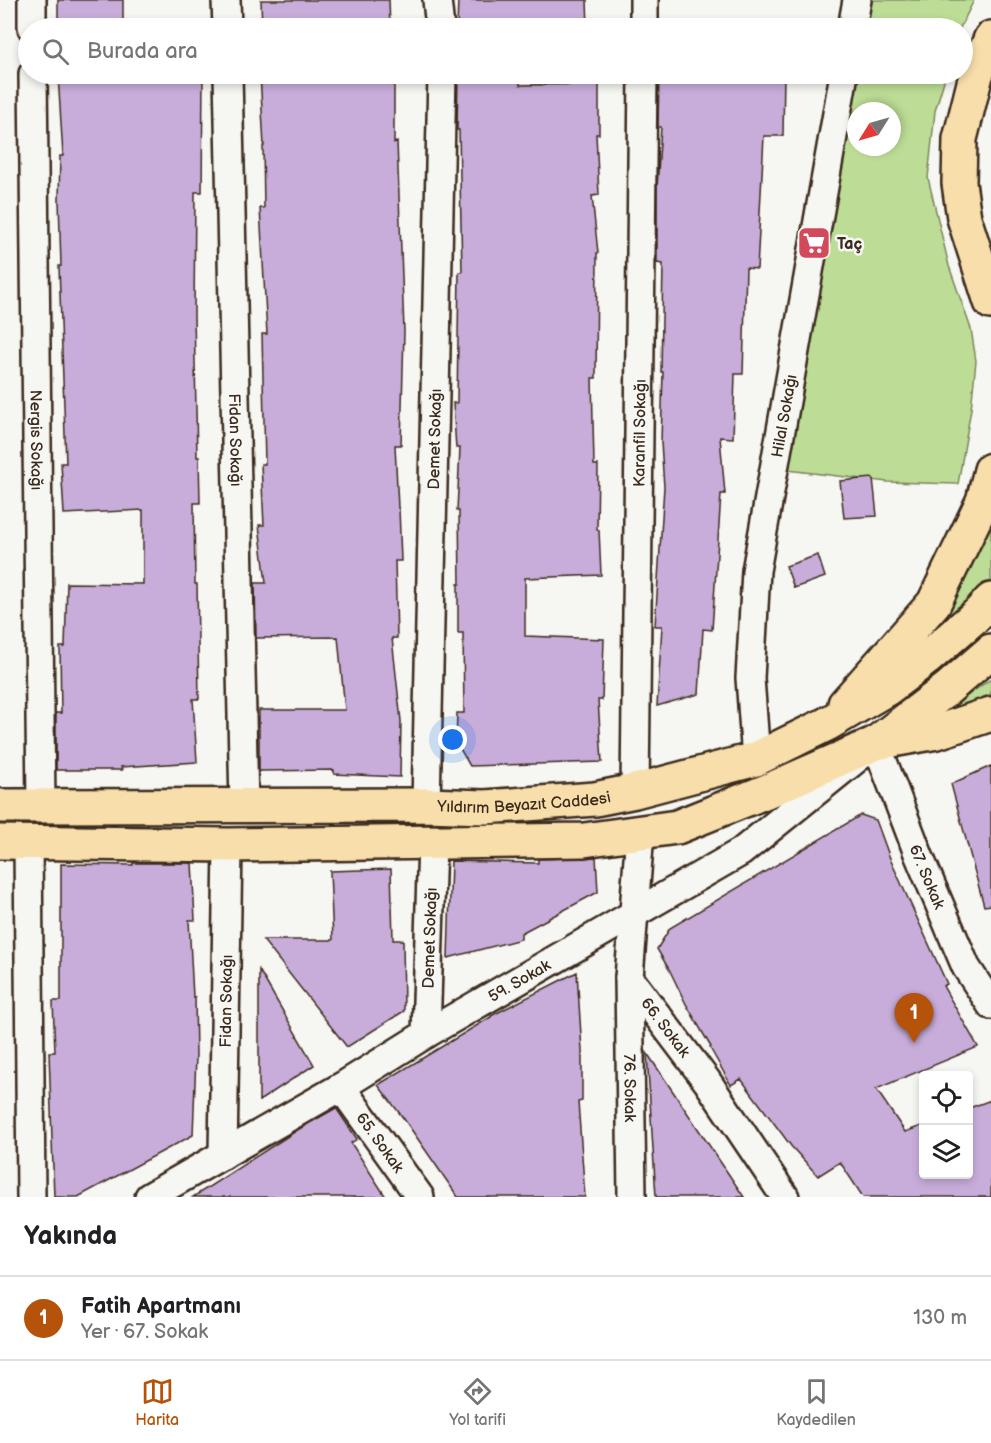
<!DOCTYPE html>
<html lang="tr">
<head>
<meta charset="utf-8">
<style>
	:root { --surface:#fff; --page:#f6f6f6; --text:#202124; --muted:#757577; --line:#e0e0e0; --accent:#b45309 }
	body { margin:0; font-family:"Balsamiq Sans",sans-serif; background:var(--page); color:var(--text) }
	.controls { position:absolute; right:18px; bottom:18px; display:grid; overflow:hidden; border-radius:6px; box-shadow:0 3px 9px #0003 }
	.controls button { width:54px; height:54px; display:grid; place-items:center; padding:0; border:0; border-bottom:2px solid var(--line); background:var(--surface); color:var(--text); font:30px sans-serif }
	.compass { position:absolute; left:847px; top:102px; width:54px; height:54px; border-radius:50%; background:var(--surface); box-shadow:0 3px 9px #0003; rotate:233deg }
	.you { position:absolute; left:453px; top:740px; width:21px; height:21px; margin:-15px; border:4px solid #fff; border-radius:50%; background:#1a73e8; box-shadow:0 0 0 9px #1a73e833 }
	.badge { display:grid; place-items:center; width:39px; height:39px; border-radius:50%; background:var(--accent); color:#fff; font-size:20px; font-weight:700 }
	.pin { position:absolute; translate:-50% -50px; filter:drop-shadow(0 2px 3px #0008) }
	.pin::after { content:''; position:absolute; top:32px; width:21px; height:18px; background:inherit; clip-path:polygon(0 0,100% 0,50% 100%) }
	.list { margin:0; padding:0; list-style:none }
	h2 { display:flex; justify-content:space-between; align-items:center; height:78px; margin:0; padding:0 24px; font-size:26px }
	h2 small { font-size:20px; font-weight:400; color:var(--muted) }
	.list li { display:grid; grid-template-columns:39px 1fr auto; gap:18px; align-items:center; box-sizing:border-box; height:84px; padding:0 24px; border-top:2px solid var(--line) }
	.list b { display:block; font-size:22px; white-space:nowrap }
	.list p { margin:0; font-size:20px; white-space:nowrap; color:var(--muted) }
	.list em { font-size:20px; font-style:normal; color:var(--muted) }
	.icon { flex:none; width:33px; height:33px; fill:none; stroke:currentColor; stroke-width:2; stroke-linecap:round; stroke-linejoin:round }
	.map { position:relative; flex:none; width:991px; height:1197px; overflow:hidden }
	.search { position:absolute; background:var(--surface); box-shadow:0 3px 9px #0003; left:18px; right:18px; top:18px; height:66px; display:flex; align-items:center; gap:15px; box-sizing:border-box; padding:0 21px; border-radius:33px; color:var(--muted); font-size:22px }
	.sheet { height:162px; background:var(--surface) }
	nav { display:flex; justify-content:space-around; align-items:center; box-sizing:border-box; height:84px; border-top:2px solid var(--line); background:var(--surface); font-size:16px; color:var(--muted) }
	nav a { display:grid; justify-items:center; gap:3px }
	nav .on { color:var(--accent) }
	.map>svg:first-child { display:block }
</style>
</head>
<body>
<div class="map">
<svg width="991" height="1197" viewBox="0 0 991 1197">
	<rect width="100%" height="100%" fill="#f6f6f2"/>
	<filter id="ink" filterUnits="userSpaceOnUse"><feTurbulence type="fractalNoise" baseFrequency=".0167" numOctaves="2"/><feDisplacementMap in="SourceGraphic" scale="12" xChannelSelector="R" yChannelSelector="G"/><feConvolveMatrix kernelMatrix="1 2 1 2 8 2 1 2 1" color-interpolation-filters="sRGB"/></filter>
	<g filter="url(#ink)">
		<path fill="#bddd96" stroke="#7c845a" stroke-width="1.5" fill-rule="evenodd" d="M869 0H974L960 28H864Z
			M856 74H946L935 111 928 178 949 266 971 329 976 361 971 409 958 484 888 482 788 470 818 282ZM856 111H892V147H856Z
			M991 504V582L953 622 943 614Z
			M991 679V694L937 717Z"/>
		<path fill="#c8addb" stroke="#3b2a1e" stroke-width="1.5" d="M58 0H123V28H58Z
			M261 0H389L390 28H262Z
			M458 0H587L588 28H457Z
			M58 74H203L202 192H195L194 315 197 457H199L200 503H194L195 584H197L199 699H193L197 762 121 767 122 770H56V713H61L60 647H65L67 583 143 584V510L64 514 61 463H66L59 266H61L59 200 60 156H63Z
			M260 74H394V143L397 142 404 331 401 445H395L398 508H399L401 561H395L397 638H392L401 721 400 777 334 774V770L259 771V710H345L338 637 256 638 255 583H266L259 525H264L261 464H265L262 334H267L260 208H264L263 146H264Z
			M659 74H784L783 136H764L757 269 746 268 743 374H735L733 438 720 437 725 494H721L712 630 703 629 699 694 657 706 662 626H655L664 487 661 442 663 372H661L663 264 657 263V188L661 127H658Z
			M458 75H520V85L599 84V134H596L599 195 592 196 598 253H597L596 378H592L594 465H598L597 530H599L601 575 525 578V636L604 639 602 700H598L602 762 470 766 456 742 457 713H464L463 633H458V584H460L459 511H457L460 448H456L453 403H457L459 272H462L459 130H457Z
			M873 478 877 516 844 518 840 481Z
			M818 555 825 577 794 588 786 566Z
			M991 766V905L984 906 951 784Z
			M861 815 876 820 891 861 947 984 943 986 978 1047 876 1089 905 1132 924 1125V1174H969V1108L991 1100V1197H863L840 1162 818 1176 791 1146 741 1079 731 1085 710 1048 711 1047 686 1004 670 971 657 949 670 928Z
			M596 857 598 892 521 933V939L448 958 451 861 538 863V859Z
			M133 863H192L195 920H189L193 997H195L196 1056 193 1135 78 1197H54L49 1052H55L53 1001H61V864L133 865Z
			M391 869 393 940H403L404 1011 347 1047 263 940H333L330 871Z
			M259 970 314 1065 259 1101Z
			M577 972 582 1051V1101L578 1102 585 1197H458L404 1119 378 1085 491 1017V1016Z
			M647 1053 744 1197H656Z
			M336 1108 357 1139 351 1143 386 1197H193L299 1129Z"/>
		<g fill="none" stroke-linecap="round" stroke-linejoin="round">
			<g stroke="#3b2a1e" stroke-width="32">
				<g id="minor">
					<path d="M32 0V28"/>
					<path d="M226 0 227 28"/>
					<path d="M437 0 440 28"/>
					<path d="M644 28V0"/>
					<path d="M852 28 857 0"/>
					<path id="s1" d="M33 74 41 806"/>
					<path id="s2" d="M228 74 244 807"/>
					<path id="s3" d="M756 759 750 678 756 571 844 74"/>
					<path id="s4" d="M635 791 643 74"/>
					<path id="s5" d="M426 805 442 74"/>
					<path id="s6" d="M640 832 629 978 707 1081 785 1197"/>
					<path d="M28 842 31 1197"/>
					<path id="s7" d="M629 978 632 1197"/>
					<path id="s8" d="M426 1034 432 842"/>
					<path id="s9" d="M341 1087 420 1197"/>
					<path id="s10" d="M223 1155 228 845"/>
					<path id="s11" d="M149 1197 341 1087 426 1034 741 852 876 743 919 856 966 967 991 1005"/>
				</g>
			</g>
			<g stroke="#3b2a1e" stroke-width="38">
				<g id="major">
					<path d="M991 38 976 75 960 139 959 183 964 218 991 302"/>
					<path d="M845 704 934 603 983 501 991 470"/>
					<path d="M881 742 937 732 991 714"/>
					<path id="s12" d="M0 806 426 805 485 807 595 799 635 791 756 759 827 724 888 688 926 659 979 613 991 600"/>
					<path d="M0 842 228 845 584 840 677 827 767 791 876 743 947 689 991 651"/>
				</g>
			</g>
			<use href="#minor" stroke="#f6f6f2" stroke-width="27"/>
			<use href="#major" stroke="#f8deab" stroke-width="33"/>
		</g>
	</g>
	<defs>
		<g id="supermarket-square" transform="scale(1.725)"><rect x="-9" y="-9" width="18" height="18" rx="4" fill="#d1495b" stroke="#f6f6f2"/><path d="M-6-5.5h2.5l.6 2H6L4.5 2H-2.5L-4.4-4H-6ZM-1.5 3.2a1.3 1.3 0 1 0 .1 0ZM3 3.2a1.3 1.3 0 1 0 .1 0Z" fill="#fff"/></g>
	</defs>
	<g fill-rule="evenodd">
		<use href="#supermarket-square" x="814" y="243"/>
	</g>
	<g text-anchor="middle" stroke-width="5" stroke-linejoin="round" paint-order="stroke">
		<g font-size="16" font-weight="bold" fill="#3b2a1e" stroke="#f6f6f2" text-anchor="start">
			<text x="837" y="249">Taç</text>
		</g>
		<g font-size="16" fill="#3b2a1e" stroke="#f6f6f2">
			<text dy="6" stroke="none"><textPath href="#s3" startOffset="346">Hilal Sokağı</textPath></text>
			<text dy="6" stroke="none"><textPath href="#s4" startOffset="358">Karanfil Sokağı</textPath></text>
			<text dy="6" stroke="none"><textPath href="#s5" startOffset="366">Demet Sokağı</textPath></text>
			<text dy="6" stroke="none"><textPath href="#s1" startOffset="366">Nergis Sokağı</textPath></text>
			<text dy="6" stroke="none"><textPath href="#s2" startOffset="366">Fidan Sokağı</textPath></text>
			<text dy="6" stroke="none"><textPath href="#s12" startOffset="524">Yıldırım Beyazıt Caddesi</textPath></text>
			<text dy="6" stroke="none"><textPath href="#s11" startOffset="1002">67. Sokak</textPath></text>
			<text dy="6" stroke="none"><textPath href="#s8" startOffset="96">Demet Sokağı</textPath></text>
			<text dy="6" stroke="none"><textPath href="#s11" startOffset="429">59. Sokak</textPath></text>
			<text dy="6" stroke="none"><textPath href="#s10" startOffset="154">Fidan Sokağı</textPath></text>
			<text dy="6" stroke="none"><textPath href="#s6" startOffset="208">66. Sokak</textPath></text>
			<text dy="6" stroke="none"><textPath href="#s7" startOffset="110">76. Sokak</textPath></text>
			<text dy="6" stroke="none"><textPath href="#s9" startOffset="68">65. Sokak</textPath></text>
		</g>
	</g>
</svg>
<div class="controls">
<button><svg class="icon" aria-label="locate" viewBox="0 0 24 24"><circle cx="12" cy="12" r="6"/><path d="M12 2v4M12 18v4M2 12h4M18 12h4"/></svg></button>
<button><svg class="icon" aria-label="layers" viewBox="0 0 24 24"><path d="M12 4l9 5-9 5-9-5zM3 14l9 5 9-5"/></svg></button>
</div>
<svg class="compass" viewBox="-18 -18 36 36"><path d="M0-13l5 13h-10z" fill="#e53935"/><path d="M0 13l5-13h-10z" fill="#757577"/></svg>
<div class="you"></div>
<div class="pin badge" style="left:914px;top:1043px">1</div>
<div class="search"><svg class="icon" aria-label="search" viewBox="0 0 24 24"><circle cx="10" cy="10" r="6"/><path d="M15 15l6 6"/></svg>Burada ara</div>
</div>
<section class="sheet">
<h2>Yakında<small></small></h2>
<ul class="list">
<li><span class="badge">1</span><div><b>Fatih Apartmanı</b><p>Yer · 67. Sokak</p></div><em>130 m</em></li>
</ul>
</section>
<nav>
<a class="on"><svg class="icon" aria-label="map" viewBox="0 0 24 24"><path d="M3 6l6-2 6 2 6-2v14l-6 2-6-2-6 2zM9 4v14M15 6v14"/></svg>Harita</a>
<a><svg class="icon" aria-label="directions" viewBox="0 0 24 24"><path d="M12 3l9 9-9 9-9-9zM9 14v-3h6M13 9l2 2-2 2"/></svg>Yol tarifi</a>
<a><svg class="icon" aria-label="saved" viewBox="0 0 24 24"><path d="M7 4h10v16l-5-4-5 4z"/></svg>Kaydedilen</a>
</nav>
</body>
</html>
